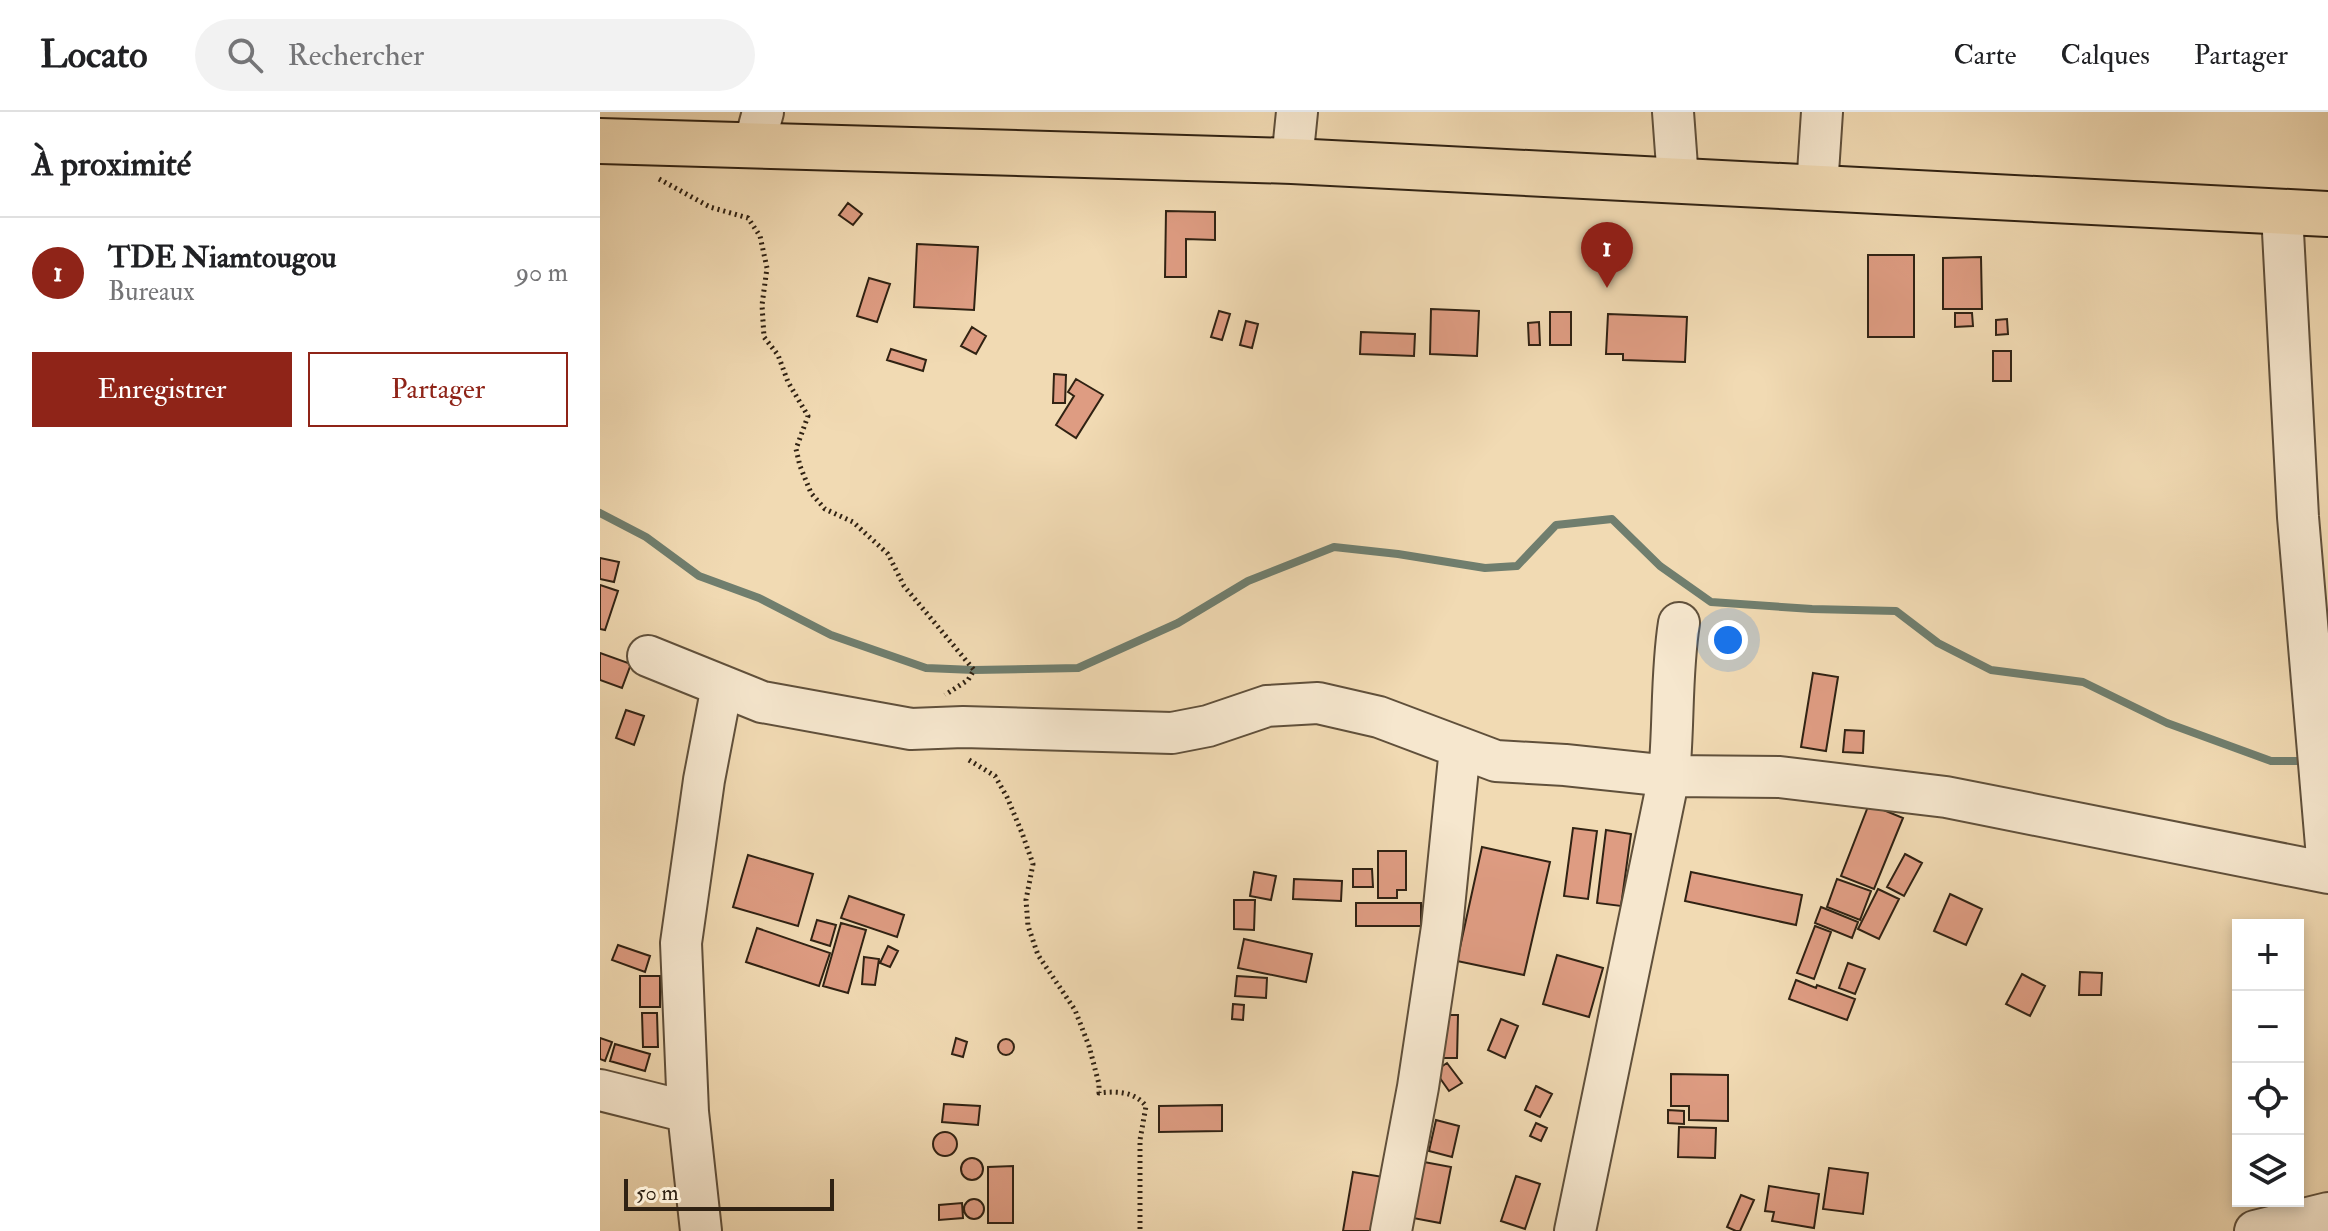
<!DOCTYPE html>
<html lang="fr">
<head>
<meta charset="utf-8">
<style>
	:root { --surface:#fff; --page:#f2f2f2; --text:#202124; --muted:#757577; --line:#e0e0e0; --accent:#8f2418 }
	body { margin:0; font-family:"IM FELL Double Pica",serif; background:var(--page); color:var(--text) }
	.controls { position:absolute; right:24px; bottom:24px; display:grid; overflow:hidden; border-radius:0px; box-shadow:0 4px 12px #0003 }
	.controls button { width:72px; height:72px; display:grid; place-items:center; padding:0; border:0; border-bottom:2px solid var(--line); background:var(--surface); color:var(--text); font:40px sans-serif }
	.scale { position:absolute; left:24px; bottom:20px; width:210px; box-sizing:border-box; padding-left:8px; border:4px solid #302213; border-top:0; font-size:22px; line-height:28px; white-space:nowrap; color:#302213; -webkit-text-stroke:6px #f6e7ce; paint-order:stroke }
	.you { position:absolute; left:1128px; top:528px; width:28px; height:28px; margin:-20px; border:6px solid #fff; border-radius:50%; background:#1a73e8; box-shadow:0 0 0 12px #1a73e833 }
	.badge { display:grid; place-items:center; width:52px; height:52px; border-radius:50%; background:var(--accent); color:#fff; font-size:26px; font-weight:700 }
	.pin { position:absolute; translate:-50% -66px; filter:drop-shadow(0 2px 4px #0008) }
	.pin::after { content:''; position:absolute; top:42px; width:28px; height:24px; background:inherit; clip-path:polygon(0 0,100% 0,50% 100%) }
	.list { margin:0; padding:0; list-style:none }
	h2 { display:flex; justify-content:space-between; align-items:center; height:104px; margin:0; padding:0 32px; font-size:34px }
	h2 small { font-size:26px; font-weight:400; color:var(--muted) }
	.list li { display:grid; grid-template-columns:52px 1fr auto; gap:24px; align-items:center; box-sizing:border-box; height:112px; padding:0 32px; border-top:2px solid var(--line) }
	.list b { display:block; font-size:30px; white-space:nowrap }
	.list p { margin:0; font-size:26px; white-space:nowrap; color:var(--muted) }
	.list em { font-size:26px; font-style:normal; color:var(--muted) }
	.actions { display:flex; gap:16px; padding:24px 32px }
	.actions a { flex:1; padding:18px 0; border:2px solid var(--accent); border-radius:0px; text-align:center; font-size:28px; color:var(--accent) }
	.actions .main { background:var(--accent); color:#fff }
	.icon { flex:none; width:44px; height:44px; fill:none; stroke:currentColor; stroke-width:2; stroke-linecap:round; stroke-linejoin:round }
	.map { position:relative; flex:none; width:1728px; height:1119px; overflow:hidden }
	header { display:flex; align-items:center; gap:48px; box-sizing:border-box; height:112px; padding:0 40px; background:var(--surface); border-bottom:2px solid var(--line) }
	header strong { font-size:38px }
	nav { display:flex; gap:44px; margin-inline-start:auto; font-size:28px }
	.search { width:560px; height:72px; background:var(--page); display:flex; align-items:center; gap:20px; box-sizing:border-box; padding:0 28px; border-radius:44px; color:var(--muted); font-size:30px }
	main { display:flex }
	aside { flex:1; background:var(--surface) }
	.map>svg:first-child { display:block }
</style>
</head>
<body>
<header>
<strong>Locato</strong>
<div class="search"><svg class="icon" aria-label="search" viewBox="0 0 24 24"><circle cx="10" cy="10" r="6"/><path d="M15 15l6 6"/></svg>Rechercher</div>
<nav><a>Carte</a><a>Calques</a><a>Partager</a></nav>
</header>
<main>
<aside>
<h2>À proximité<small></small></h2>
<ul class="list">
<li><span class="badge">1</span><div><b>TDE Niamtougou</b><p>Bureaux</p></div><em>90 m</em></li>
</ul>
<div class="actions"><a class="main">Enregistrer</a><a>Partager</a></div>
</aside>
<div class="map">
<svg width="1728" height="1119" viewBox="0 0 1728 1119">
	<rect width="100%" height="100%" fill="#f1dab3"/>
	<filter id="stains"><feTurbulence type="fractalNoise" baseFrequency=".0025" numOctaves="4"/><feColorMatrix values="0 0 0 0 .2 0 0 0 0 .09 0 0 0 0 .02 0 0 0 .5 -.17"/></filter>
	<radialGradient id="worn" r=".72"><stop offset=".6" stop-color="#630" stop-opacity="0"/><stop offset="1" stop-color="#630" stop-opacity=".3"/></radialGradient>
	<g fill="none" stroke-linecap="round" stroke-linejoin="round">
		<path stroke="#707e6e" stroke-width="8" d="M0 401 46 425 99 464 159 486 231 523 326 556 374 558 478 556 578 511 648 469 734 435 798 442 885 456 917 454 956 413 1012 407 1060 454 1111 490 1212 497 1296 499 1338 531 1391 558 1483 570 1567 611 1671 649H1707"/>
	</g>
	<path fill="#de9c82" stroke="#302213" stroke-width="2" d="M248 91 262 102 253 113 239 103Z
		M566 99 615 100V128L586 127V165H565Z
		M317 132 378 135 374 198 314 195Z
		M1268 143H1314V225H1268Z
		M1381 145 1382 197H1343V146Z
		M269 166 290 172 277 210 257 204Z
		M831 197 879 199 877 244 830 242Z
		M619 199 630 202 622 228 611 225Z
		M950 200H971V233H950Z
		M1355 201H1372L1373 214 1355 215Z
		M1008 202 1087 205 1085 250 1023 248V242H1006Z
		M1407 207 1408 222 1396 223V208Z
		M646 209 658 212 652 236 640 233Z
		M939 210 940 233H929L928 211Z
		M372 215 386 224 376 242 361 234Z
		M761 220 815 222 814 244 760 242Z
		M291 237 326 248 323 259 287 248Z
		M1393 239H1411V269H1393Z
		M454 262 466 263 465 291H453Z
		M476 267 503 283 476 326 456 313 474 284 468 280Z
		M0 446 19 450 14 470 0 467Z
		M0 473 18 479 5 518 0 517Z
		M0 541 31 552 22 576 0 568Z
		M1213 561 1238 565 1226 639 1201 635Z
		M26 598 44 604 34 633 16 626Z
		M1245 618 1264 619 1263 641 1243 640Z
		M1269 692 1303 706 1274 777 1241 764Z
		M973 716 997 719 988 787 964 784Z
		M1006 718 1031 722 1021 794 997 791Z
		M882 735 950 750 924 863 857 849Z
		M778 739H806V778H797V786H778Z
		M1305 742 1322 751 1304 784 1287 775Z
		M148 743 213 762 198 814 133 795Z
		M753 757H772L773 775H753Z
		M654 760 676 764 671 788 650 784Z
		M1091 760 1202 783 1196 813 1085 789Z
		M694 767 742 769 741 789 693 787Z
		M1237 767 1271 779 1260 808 1227 795Z
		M1278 777 1299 787 1279 827 1258 817Z
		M1350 782 1382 797 1366 833 1334 819Z
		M249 784 304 803 297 825 241 806Z
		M634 788H655L654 818 634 817Z
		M756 791H821V814H756Z
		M1221 795 1258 810 1252 826 1215 811Z
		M217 808 236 813 230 834 211 828Z
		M241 811 266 818 248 881 223 874Z
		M1215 814 1231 820 1214 867 1197 861Z
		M157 816 230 841 219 874 146 850Z
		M644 827 712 842 706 870 638 856Z
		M18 833 50 844 45 860 12 848Z
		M288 834 298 839 290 855 280 851Z
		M957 843 1003 856 989 905 943 892Z
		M264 845 279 847 275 873 262 872Z
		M1248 851 1265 857 1255 882 1239 876Z
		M1480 860 1502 861 1501 883H1479Z
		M1422 862 1445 874 1430 904 1406 892Z
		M40 864H60V895H40Z
		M637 864 667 866 666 886 635 884Z
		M1196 868 1216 876 1217 873 1255 887 1247 908 1189 887Z
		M633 892 644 893 643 908 632 907Z
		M42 901H57L58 935H43Z
		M835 903H858L857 946H835Z
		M901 907 918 914 905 946 888 938Z
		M0 926 12 930 5 949 0 947Z
		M356 926 367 930 363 945 352 942Z
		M398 935a8 8 0 1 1 16 0a8 8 0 1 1-16 0Z
		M15 932 50 942 45 959 10 949Z
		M847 951 862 971 849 979 835 959Z
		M1071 962 1128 963V1009L1089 1008V994H1071Z
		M936 974 952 982 940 1005 925 998Z
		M344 992 380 994 378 1013 342 1010Z
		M622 993V1019L559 1020V994Z
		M1068 998 1084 999V1012L1068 1011Z
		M836 1008 859 1014 852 1045 829 1039Z
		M936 1011 947 1016 941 1029 930 1024Z
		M1079 1015 1116 1016 1115 1046 1078 1045Z
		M333 1032a12 12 0 1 1 24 0a12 12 0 1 1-24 0Z
		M361 1057a11 11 0 1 1 22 0a11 11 0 1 1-22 0Z
		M824 1050 851 1055 840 1111 813 1106Z
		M413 1054V1111H388V1055Z
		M1229 1056 1268 1061 1263 1102 1223 1097Z
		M753 1060 789 1066 779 1119H743Z
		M916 1064 940 1072 925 1117 901 1109Z
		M1169 1074 1219 1082 1214 1116 1172 1109 1174 1100 1165 1099Z
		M1141 1083 1154 1088 1140 1119H1136L1127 1115Z
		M364 1097a10 10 0 1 1 20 0a10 10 0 1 1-20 0Z
		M362 1091 363 1106 339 1108V1093Z"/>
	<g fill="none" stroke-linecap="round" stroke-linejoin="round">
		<g stroke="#60503b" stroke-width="44">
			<path id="minor" d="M1073 0 1078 68
				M154 33 163 0
				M692 49 697 0
				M1217 76 1222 0
				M1682 101 1698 405 1728 757
				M48 544 162 590 311 617 363 615 572 621 608 614 667 594 718 591 779 605 896 649 965 653 1069 664C1074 613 1071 561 1079 511
				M0 978 88 1000
				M101 1119 88 1000 81 831 104 668 122 574
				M791 1119 818 975 842 815 860 636
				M975 1119 1069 664 1180 665 1346 685 1728 761
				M1655 1119 1728 1101"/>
		</g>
		<g stroke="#302213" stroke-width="48">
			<path id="major" d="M0 29 692 49 1728 102"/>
		</g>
		<path stroke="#302213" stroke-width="5" stroke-dasharray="2 4" stroke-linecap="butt" d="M59 67 110 95 148 106 160 124 167 156 162 193 164 225 178 243 188 270 208 304 196 337 200 354 211 381 225 397 253 410 288 442 304 474 374 558 368 568 345 583
			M369 648 395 664 407 685 422 721 433 752 426 788 428 814 438 843 475 898 489 934 499 972V981C516 979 534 979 546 994L540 1028V1119"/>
		<use href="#minor" stroke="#f6e7ce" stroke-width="40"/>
		<use href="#major" stroke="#f1dab3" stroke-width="44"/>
	</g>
	<rect width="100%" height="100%" filter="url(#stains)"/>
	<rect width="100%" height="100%" fill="url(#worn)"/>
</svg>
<div class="controls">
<button>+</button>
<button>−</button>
<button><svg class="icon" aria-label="locate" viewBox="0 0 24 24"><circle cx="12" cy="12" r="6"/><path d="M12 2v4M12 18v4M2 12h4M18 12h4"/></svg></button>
<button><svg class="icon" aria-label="layers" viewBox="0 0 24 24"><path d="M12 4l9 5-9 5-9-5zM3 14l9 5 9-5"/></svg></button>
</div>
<div class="scale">50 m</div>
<div class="you"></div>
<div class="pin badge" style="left:1007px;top:176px">1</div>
</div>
</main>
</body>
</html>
